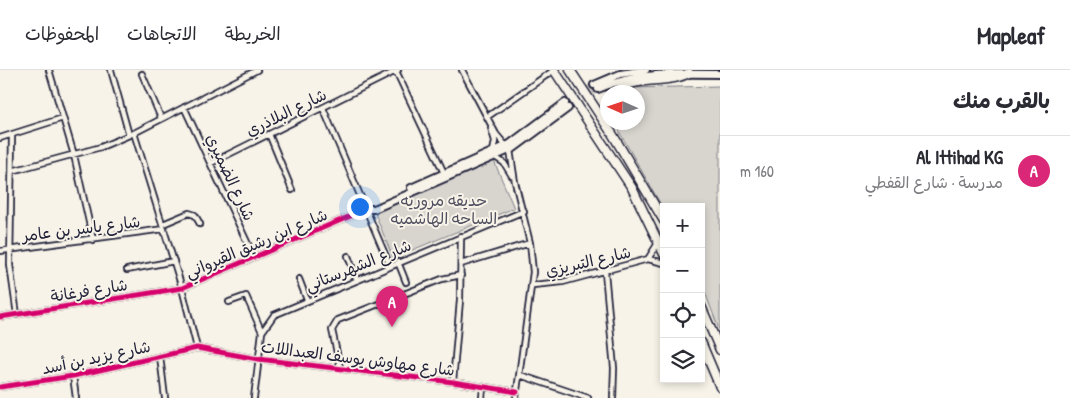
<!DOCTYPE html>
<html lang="ar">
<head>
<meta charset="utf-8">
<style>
	:root { --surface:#fff; --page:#f7f7f7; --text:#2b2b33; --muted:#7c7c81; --line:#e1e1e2; --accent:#db2777 }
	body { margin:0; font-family:"Patrick Hand","Playpen Sans Arabic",sans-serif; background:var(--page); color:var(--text); direction:rtl }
	.controls { position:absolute; right:15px; bottom:15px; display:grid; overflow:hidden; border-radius:0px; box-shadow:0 2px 8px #0003 }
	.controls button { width:45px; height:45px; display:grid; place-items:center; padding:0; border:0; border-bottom:1px solid var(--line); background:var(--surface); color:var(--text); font:25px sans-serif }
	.compass { position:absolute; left:600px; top:15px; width:45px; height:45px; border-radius:50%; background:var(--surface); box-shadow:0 2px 8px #0003; rotate:273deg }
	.you { position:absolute; left:359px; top:136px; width:18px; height:18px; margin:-12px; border:4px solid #fff; border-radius:50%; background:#1a73e8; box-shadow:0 0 0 8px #1a73e833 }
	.badge { display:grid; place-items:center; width:32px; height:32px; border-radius:50%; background:var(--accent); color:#fff; font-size:16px; font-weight:700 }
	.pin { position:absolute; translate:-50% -41px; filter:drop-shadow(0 1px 2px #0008) }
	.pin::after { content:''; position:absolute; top:26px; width:18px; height:15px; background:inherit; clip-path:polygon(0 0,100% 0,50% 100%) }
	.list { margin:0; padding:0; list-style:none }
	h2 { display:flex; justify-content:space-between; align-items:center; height:65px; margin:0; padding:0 20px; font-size:21px }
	h2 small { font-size:16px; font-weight:400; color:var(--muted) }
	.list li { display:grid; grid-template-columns:32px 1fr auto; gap:15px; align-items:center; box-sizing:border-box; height:70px; padding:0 20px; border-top:1px solid var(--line) }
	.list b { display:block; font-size:19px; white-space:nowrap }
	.list p { margin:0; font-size:16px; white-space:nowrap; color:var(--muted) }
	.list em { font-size:16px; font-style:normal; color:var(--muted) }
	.icon { flex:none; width:28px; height:28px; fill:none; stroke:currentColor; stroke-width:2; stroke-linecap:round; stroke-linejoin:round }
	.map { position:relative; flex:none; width:720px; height:328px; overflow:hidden; direction:ltr }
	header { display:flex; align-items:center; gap:30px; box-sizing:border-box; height:70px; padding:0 25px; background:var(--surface); border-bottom:1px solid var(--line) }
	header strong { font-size:24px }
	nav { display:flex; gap:28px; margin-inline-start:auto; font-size:18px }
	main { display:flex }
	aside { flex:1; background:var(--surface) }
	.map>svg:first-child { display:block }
</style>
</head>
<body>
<header>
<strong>Mapleaf</strong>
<nav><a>الخريطة</a><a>الاتجاهات</a><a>المحفوظات</a></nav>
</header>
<main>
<aside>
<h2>بالقرب منك<small></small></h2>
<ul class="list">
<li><span class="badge">A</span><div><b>Al Ittihad KG</b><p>مدرسة · شارع القفطي</p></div><em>160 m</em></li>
</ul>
</aside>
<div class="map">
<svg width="720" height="328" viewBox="0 0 720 328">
	<rect width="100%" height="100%" fill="#f7f3e8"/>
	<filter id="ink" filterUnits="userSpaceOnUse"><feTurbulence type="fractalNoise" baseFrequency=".02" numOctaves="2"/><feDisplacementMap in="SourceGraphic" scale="10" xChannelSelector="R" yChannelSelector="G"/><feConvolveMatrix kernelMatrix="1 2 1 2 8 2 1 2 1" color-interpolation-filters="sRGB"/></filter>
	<g filter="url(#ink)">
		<path fill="#d8d5cf" stroke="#7d7c85" d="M720 16V262L701 212V137H664V140L620 63 617 53 638 52V22H626L631 18Z
			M494 91 514 138 393 188 374 141Z"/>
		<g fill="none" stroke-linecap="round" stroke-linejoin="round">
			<path stroke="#ccc9c5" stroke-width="6" stroke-dasharray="6 3" stroke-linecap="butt" d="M565 33 594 15
				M568 38 598 19"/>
			<g stroke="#22223b" stroke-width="8">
				<path id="minor" d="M49 0 74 85 93 170
					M111 0 129 65
					M462 0 496 64 506 76
					M396 1 444 103
					M142 4 161 48
					M184 37 254 187
					M323 38 390 196
					M487 47 554 0
					M491 58 495 71 493 82
					M134 63 182 218 197 278
					M269 64 292 120
					M12 66 10 195 17 245
					M0 68 63 48
					M510 80 515 112 530 173 533 202 516 328
					M495 87 504 93 512 106
					M211 93 398 0
					M12 101 101 77 134 63 257 0
					M163 154 189 143 195 145 200 154
					M0 181 164 159
					M348 186 357 210
					M648 189 658 173
					M398 192 406 212
					M461 194 530 173
					M127 200 174 191
					M605 202 614 298 613 328
					M299 209 307 230
					M533 215 563 212 648 189 664 193
					M229 232 246 226 262 262
					M0 247 182 218 367 139
					M160 286 165 328
					M340 297 332 260 338 250 442 209 461 205
					M520 305 588 328
					M73 306 76 328
					M453 312 460 230 461 166
					M0 317 73 306 197 278 258 289 453 312 517 322
					M254 328 262 262 274 245 524 141
					M482 328 483 317"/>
			</g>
			<g stroke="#22223b" stroke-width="10">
				<path id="secondary" d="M594 15 620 4 646 0
					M598 19C637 2 678 3 720 4
					M411 118 510 74 565 33
					M367 139H374L514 78 568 38"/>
			</g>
			<g stroke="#22223b" stroke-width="11">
				<path id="trunk" d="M554 0 632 118 664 184
					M570 0 613 65 664 151
					M615 22C634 5 666 15 689 3
					M701 236 720 280
					M701 272 720 317"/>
			</g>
			<use href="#minor" stroke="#f7f3e8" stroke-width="4.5"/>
			<use href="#secondary" stroke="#f7f3e8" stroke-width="6"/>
			<use href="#trunk" stroke="#f7f3e8" stroke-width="8"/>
			<g stroke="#f7f3e8" stroke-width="8">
				<path id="cycleway" d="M0 247 182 218 367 139
					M0 317 73 306 197 278 258 289 453 312 517 322"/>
			</g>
			<use href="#cycleway" stroke="#d6006c" stroke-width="5"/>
		</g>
	</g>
	<g text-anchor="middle" stroke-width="4" stroke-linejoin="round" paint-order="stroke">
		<g font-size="16" fill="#22223b" stroke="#f7f3e8">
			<text transform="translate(286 42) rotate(-26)" y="6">شارع البلاذري</text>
			<text transform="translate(231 107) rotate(65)" y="6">شارع الضميري</text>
			<text transform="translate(81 158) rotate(-7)" y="6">شارع ياسر بن عامر</text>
			<text transform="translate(256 173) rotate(-23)" y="6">شارع ابن رشيق القيرواني</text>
			<text transform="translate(588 191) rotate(-13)" y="6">شارع التبريزي</text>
			<text transform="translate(358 195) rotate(-22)" y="6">شارع الشهرستاني</text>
			<text transform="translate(89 220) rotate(-9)" y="6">شارع فرغانة</text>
			<text transform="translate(96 287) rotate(-12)" y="6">شارع يزيد بن أسد</text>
			<text transform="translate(358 288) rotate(7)" y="6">شارع مهاوش يوسف العبداللات</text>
		</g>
		<g font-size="16" fill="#504f60" stroke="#f7f3e8">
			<text x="444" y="136">حديقه مروريه<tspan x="444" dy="18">الساحه الهاشميه</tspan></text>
		</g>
	</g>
</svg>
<div class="controls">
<button>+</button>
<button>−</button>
<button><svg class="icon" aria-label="locate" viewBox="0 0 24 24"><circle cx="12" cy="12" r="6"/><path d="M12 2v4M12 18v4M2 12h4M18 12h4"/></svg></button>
<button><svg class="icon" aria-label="layers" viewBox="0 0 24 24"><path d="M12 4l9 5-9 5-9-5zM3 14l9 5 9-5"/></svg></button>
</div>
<svg class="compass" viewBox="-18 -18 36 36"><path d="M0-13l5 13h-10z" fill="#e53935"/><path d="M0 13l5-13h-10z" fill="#7c7c81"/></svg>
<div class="you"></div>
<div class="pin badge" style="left:392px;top:257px">A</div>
</div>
</main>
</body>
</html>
